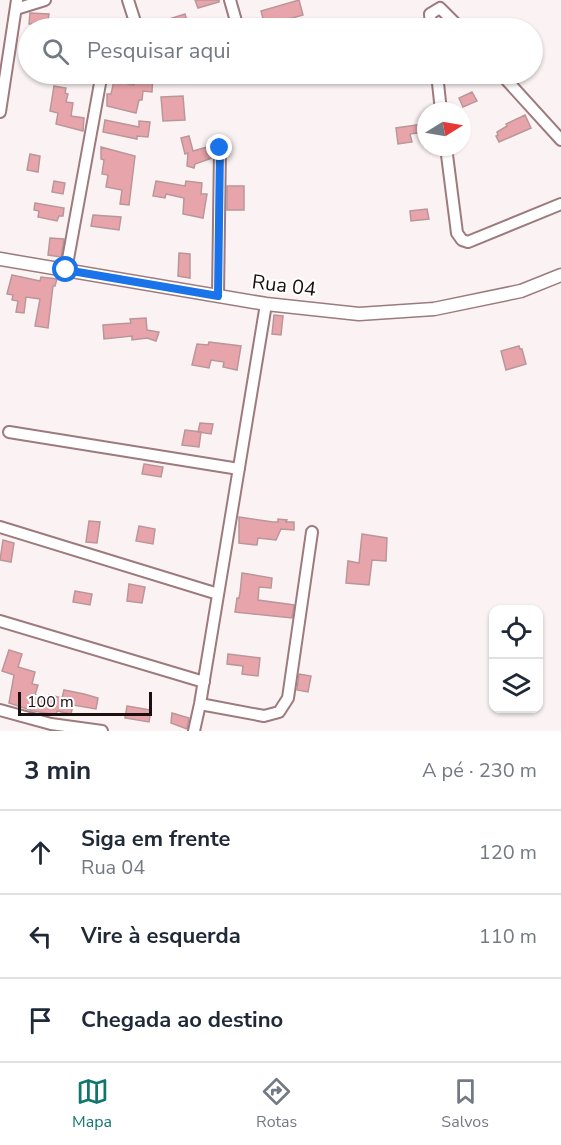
<!DOCTYPE html>
<html lang="pt">
<head>
<meta charset="utf-8">
<style>
	:root { --surface:#fff; --page:#f6f6f7; --text:#1f2937; --muted:#747a83; --line:#e0e1e3; --accent:#0f766e }
	body { margin:0; font-family:"Nunito Sans",sans-serif; background:var(--page); color:var(--text) }
	.controls { position:absolute; right:18px; bottom:18px; display:grid; overflow:hidden; border-radius:12px; box-shadow:0 2px 4px #0004 }
	.controls button { width:54px; height:54px; display:grid; place-items:center; padding:0; border:0; border-bottom:2px solid var(--line); background:var(--surface); color:var(--text); font:30px sans-serif }
	.compass { position:absolute; left:417px; top:102px; width:54px; height:54px; border-radius:50%; background:var(--surface); box-shadow:0 2px 4px #0004; rotate:79deg }
	.scale { position:absolute; left:18px; bottom:15px; width:134px; box-sizing:border-box; padding-left:6px; border:3px solid #1b0f10; border-top:0; font-size:16px; line-height:21px; white-space:nowrap; color:#1b0f10; -webkit-text-stroke:4px #fff; paint-order:stroke }
	.stop { position:absolute; width:18px; height:18px; margin:-14px; border:4px solid #1a73e8; border-radius:50%; background:#fff }
	.stop.end { background:#1a73e8; border-color:#fff; box-shadow:0 2px 6px #0008 }
	.list { margin:0; padding:0; list-style:none }
	h2 { display:flex; justify-content:space-between; align-items:center; height:78px; margin:0; padding:0 24px; font-size:26px }
	h2 small { font-size:20px; font-weight:400; color:var(--muted) }
	.list li { display:grid; grid-template-columns:39px 1fr auto; gap:18px; align-items:center; box-sizing:border-box; height:84px; padding:0 24px; border-top:2px solid var(--line) }
	.list b { display:block; font-size:22px; white-space:nowrap }
	.list p { margin:0; font-size:20px; white-space:nowrap; color:var(--muted) }
	.list em { font-size:20px; font-style:normal; color:var(--muted) }
	.icon { flex:none; width:33px; height:33px; fill:none; stroke:currentColor; stroke-width:2; stroke-linecap:round; stroke-linejoin:round }
	.map { position:relative; flex:none; width:561px; height:731px; overflow:hidden }
	.search { position:absolute; background:var(--surface); box-shadow:0 2px 4px #0004; left:18px; right:18px; top:18px; height:66px; display:flex; align-items:center; gap:15px; box-sizing:border-box; padding:0 21px; border-radius:33px; color:var(--muted); font-size:22px }
	.sheet { height:330px; background:var(--surface) }
	nav { display:flex; justify-content:space-around; align-items:center; box-sizing:border-box; height:84px; border-top:2px solid var(--line); background:var(--surface); font-size:16px; color:var(--muted) }
	nav a { display:grid; justify-items:center; gap:3px }
	nav .on { color:var(--accent) }
	.map>svg:first-child { display:block }
</style>
</head>
<body>
<div class="map">
<svg width="561" height="731" viewBox="0 0 561 731">
	<rect width="100%" height="100%" fill="#fbf3f3"/>
	<path fill="#e7a5ab" stroke="#ba9699" stroke-width="1.5" d="M195 0H219V2L198 8Z
		M299 0 303 15 265 26 261 11Z
		M30 13 49 14 47 28H32V24H29Z
		M185 14 189 28H144V27Z
		M101 20 104 28H80V27Z
		M136 74H153L152 92 143 91 142 100H139L136 113 107 106V94H111L114 81 134 85Z
		M54 86 66 88 65 93 68 94 66 102 73 103 71 116 84 118 83 131 56 124 58 113 50 111Z
		M472 92 477 101 463 107 459 98Z
		M183 96 185 120 163 121 161 97Z
		M525 115 531 128 499 142 496 136 498 135 497 132 507 126 506 124Z
		M105 120 139 127V121L150 122 148 137 137 136V139L103 132Z
		M423 124 424 132 410 134 412 142 398 144 396 128Z
		M189 136 193 151 211 146 212 150V158L195 164 194 168 187 166 188 153 185 154 181 138Z
		M101 147 135 156 129 205 120 204 122 190 106 187 108 175 102 174 104 160 101 159Z
		M30 154 40 156 38 172 27 170Z
		M54 181 65 183 63 194 52 192Z
		M156 181 185 186 186 181 202 183 201 194H207L203 218 183 214 184 198 166 194 165 198 153 196Z
		M227 186H244V210H227Z
		M35 203 64 208 63 216H59L57 221 38 217 39 211 34 210Z
		M427 209 429 219 411 221 410 211Z
		M93 215 121 217 119 230 91 226Z
		M50 238 64 239 61 257 48 255Z
		M179 253 190 254V278L178 276Z
		M12 275 40 281 41 277 57 279 55 286H53L48 328 35 326 40 299 26 297 24 313 16 312 18 301 12 300 13 295 7 294Z
		M274 315 283 316 281 335 272 334Z
		M146 318 147 330 159 332 156 341 147 338 132 340V336L104 339 103 325 131 323 130 319Z
		M209 342 241 346 237 370 223 367 224 362 211 360 209 368 192 365 197 344 208 345Z
		M519 346 520 349H522L526 364 506 370 501 351Z
		M200 423 213 424 211 434 198 432Z
		M185 430 201 432 199 447 182 445Z
		M144 464 163 467 161 477 142 474Z
		M239 517 273 522H278V519L287 520 286 522H294V530L281 529 276 540 258 538 257 545 239 543Z
		M89 521 100 522 97 543 86 542Z
		M139 526 155 529 153 544 136 541Z
		M362 534 387 538 386 561 372 560 369 585 346 583 348 561 359 563Z
		M3 540 14 543 11 562 0 560Z
		M242 573 272 578 271 588 259 587 258 600 294 605 292 618 235 612 237 598H239L240 593Z
		M129 584 145 587 142 603 127 601Z
		M75 591 92 594 90 605 73 602Z
		M9 650 22 654 18 667 35 672 32 684 38 685 35 695 48 699 49 695 62 698 64 690 84 694 98 698 96 709 73 705 71 714 57 711 56 715 33 711 9 703 14 675 2 671Z
		M228 654 260 658 258 676 242 674 243 666 227 664Z
		M299 674 311 676 308 692 297 690Z
		M127 706 151 710 149 722 125 718Z
		M172 713 189 718 187 729 171 723Z"/>
	<g fill="none" stroke-linecap="round" stroke-linejoin="round">
		<g stroke="#9d7a7d" stroke-width="14">
			<path id="minor" d="M128 0 137 28
				M230 0 238 28
				M16 9 45 0
				M431 28 430 14 440 8 460 28
				M437 74 441 111
				M501 74 561 140
				M0 112 17 0
				M446 147 457 233 462 240 468 242 561 204
				M66 270 101 78
				M218 296 220 148
				M9 432 239 469
				M0 527 218 594
				M0 621 204 682
				M200 704 264 716 279 712 288 698 312 532
				M0 710 51 724 102 731
				M194 731 200 704 266 304"/>
		</g>
		<g stroke="#9d7a7d" stroke-width="15">
			<path id="tertiary" d="M0 259 266 304 359 314 434 309 521 291 561 275"/>
		</g>
		<use href="#minor" stroke="#fff" stroke-width="10"/>
		<use href="#tertiary" stroke="#fff" stroke-width="12"/>
	</g>
	<g fill="none" stroke-linecap="round" stroke-linejoin="round">
		<path stroke="#1a73e8" stroke-width="8" d="M66 270 218 296 220 148"/>
	</g>
	<g text-anchor="middle" stroke-width="4.5" stroke-linejoin="round" paint-order="stroke">
		<g font-size="20" fill="#1b0f10" stroke="#fff">
			<text transform="translate(284 285) rotate(7)" y="7">Rua 04</text>
		</g>
	</g>
</svg>
<div class="controls">
<button><svg class="icon" aria-label="locate" viewBox="0 0 24 24"><circle cx="12" cy="12" r="6"/><path d="M12 2v4M12 18v4M2 12h4M18 12h4"/></svg></button>
<button><svg class="icon" aria-label="layers" viewBox="0 0 24 24"><path d="M12 4l9 5-9 5-9-5zM3 14l9 5 9-5"/></svg></button>
</div>
<svg class="compass" viewBox="-18 -18 36 36"><path d="M0-13l5 13h-10z" fill="#e53935"/><path d="M0 13l5-13h-10z" fill="#747a83"/></svg>
<div class="scale">100 m</div>
<div class="stop" style="left:66px;top:270px"></div>
<div class="stop end" style="left:220px;top:148px"></div>
<div class="search"><svg class="icon" aria-label="search" viewBox="0 0 24 24"><circle cx="10" cy="10" r="6"/><path d="M15 15l6 6"/></svg>Pesquisar aqui</div>
</div>
<section class="sheet">
<h2>3 min<small>A pé · 230 m</small></h2>
<ul class="list">
<li><svg class="icon" aria-label="ahead" viewBox="0 0 24 24"><path d="M12 20V5M6 11l6-6 6 6"/></svg><div><b>Siga em frente</b><p>Rua 04</p></div><em>120 m</em></li>
<li><svg class="icon" aria-label="left" viewBox="0 0 24 24"><path d="M17 20v-9H6M10 6l-5 5 5 5"/></svg><div><b>Vire à esquerda</b></div><em>110 m</em></li>
<li><svg class="icon" aria-label="arrive" viewBox="0 0 24 24"><path d="M6 21V4h12l-3 4 3 4H6"/></svg><div><b>Chegada ao destino</b></div></li>
</ul>
</section>
<nav>
<a class="on"><svg class="icon" aria-label="map" viewBox="0 0 24 24"><path d="M3 6l6-2 6 2 6-2v14l-6 2-6-2-6 2zM9 4v14M15 6v14"/></svg>Mapa</a>
<a><svg class="icon" aria-label="directions" viewBox="0 0 24 24"><path d="M12 3l9 9-9 9-9-9zM9 14v-3h6M13 9l2 2-2 2"/></svg>Rotas</a>
<a><svg class="icon" aria-label="saved" viewBox="0 0 24 24"><path d="M7 4h10v16l-5-4-5 4z"/></svg>Salvos</a>
</nav>
</body>
</html>
